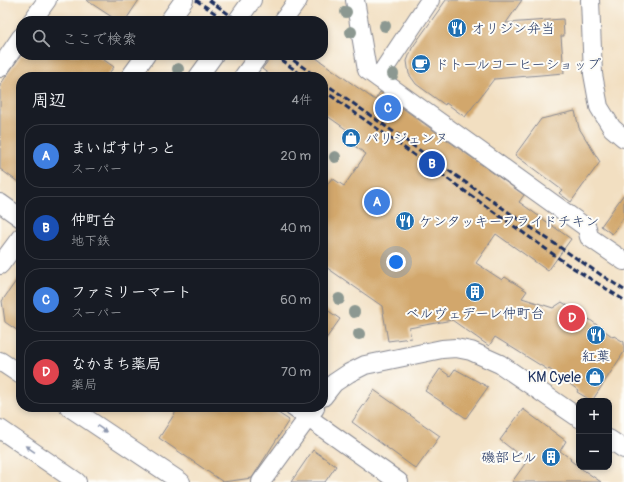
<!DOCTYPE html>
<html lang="ja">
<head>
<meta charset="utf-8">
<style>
	:root { --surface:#171b24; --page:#242831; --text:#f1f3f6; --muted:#9ea1a6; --line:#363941; --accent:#8c9099 }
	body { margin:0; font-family:Pangolin,"Klee One",sans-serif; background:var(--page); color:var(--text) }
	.controls { position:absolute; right:12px; bottom:12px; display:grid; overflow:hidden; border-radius:8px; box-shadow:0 2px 6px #0003 }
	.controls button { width:36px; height:36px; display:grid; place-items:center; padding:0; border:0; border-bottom:1px solid var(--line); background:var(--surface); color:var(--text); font:20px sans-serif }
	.you { position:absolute; left:396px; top:262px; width:14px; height:14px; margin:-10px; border:3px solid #fff; border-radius:50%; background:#1a73e8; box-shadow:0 0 0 6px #1a73e833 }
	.badge { display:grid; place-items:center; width:26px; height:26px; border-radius:50%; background:var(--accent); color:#fff; font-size:13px; font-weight:700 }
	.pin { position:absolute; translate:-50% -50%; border:2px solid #fff; box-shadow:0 1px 4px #0006 }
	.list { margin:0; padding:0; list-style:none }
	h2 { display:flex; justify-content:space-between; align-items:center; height:52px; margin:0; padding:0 16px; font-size:17px }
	h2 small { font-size:13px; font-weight:400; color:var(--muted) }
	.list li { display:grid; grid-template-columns:26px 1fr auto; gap:12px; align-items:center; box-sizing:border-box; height:64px; margin:0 8px 8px; padding:0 8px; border:1px solid var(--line); border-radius:16px }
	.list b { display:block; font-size:15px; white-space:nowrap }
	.list p { margin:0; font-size:13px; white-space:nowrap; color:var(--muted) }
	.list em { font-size:13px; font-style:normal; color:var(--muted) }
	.icon { flex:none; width:22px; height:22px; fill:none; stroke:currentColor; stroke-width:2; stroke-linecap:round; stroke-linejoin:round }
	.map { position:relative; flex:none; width:624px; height:482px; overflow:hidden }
	.search { position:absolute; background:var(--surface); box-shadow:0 2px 6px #0003; left:16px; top:16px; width:312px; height:44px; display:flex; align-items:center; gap:10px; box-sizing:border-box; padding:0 14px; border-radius:16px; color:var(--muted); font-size:15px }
	.panel { position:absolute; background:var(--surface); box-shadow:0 2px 6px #0003; left:16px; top:72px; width:312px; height:340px; border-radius:16px }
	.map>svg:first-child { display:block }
</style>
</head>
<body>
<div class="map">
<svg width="624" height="482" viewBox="0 0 624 482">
	<rect width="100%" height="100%" fill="#fdfcf7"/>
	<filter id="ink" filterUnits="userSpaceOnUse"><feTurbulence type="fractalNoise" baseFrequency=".025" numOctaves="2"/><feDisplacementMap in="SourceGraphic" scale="8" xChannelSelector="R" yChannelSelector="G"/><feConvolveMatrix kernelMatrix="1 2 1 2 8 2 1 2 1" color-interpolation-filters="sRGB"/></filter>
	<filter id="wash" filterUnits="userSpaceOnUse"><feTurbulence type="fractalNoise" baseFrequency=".012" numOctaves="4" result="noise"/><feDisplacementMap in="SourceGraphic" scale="16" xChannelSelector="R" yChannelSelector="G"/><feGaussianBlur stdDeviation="0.9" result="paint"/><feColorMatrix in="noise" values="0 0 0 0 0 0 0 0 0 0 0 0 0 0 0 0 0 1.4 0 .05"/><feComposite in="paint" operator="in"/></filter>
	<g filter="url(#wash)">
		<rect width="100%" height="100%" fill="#f2dfc1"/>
		<g id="blocks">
			<path fill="#d2a76c" d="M86 0H139L125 21H118Z
				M446 0H522L506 23 563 19 564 36H561L564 73 494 79 465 117 446 103 445 105 416 84 409 74 407 61 412 48Z
				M21 55H97L114 67 106 77H21V184L0 169V85Z
				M269 55H312L375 100 380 92 524 195 519 202 571 239 548 271 496 234 476 263 502 280 505 277 527 291 522 298 553 308 562 302 589 320V319L613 337 614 336 624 342V352L592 401 577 392 578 390 549 369 548 370 495 337 489 346 452 320 409 328 411 338 388 341 382 306 323 265V191L332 178 344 186 366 154 345 139 350 132 323 113V77H273L262 69 268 61Z
				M575 111 579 128 600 162 571 202 559 193 562 190 515 155 541 119Z
				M624 194V217L612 234 601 226Z
				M21 274V333L5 322 2 301Z
				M323 307 340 319 323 343Z
				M440 369 450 376 455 369 488 387 466 418 425 391Z
				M374 390 440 436 416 469 352 422Z
				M179 407H269L289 420 252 478 223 482 159 438Z
				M523 409 566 441 560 451 571 459 570 460 579 467 601 482H512L527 461 500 440Z
				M313 450 336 466 325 482H291Z"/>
		</g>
	</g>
	<g filter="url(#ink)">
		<use href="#blocks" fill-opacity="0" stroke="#868790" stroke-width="1"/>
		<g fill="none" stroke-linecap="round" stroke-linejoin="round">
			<g stroke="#868790" stroke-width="20">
				<path id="minor" d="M355 0 367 70 587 228 589 237 624 261
					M590 0 593 74 599 107 612 128 624 138
					M32 21 47 0
					M169 21 184 0
					M237 21 252 0
					M283 21 298 0
					M0 68 21 37
					M130 77 146 55
					M198 77 214 55
					M243 77 259 55
					M378 78 430 0
					M0 203 21 218
					M0 265 21 237
					M0 361 21 375
					M323 397 334 383 349 373 365 365 442 349 456 348 471 351 500 364 579 418
					M69 407 181 482
					M293 407 399 482
					M0 429 77 482
					M609 439 624 449
					M261 482 315 408"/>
			</g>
			<use href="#minor" stroke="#fff" stroke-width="18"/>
			<path stroke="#1b2f5e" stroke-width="3" stroke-dasharray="6 3" stroke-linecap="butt" d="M196 0 226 21
				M209 0 238 21
				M274 55 305 77
				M286 55 317 77
				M323 82C422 152 522 223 624 290
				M323 90 567 264 624 300"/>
		</g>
		<g fill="#8c9891">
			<circle cx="346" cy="12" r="6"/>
			<circle cx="385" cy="26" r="6"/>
			<circle cx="351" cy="32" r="6"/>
			<circle cx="178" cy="69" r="6"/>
			<circle cx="393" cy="74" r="6"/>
			<circle cx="335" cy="157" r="6"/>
			<circle cx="339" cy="299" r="6"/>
			<circle cx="354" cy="312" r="6"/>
			<circle cx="359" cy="334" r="6"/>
		</g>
		<defs><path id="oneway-solid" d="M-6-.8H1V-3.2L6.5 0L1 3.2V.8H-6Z"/></defs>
		<g fill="#8d97ae">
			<use href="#oneway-solid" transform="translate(102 429) rotate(34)"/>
			<use href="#oneway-solid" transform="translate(30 449) rotate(-146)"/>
		</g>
	</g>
	<defs>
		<g id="restaurant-disc" transform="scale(1)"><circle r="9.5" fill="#1f6fb2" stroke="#fdfcf7"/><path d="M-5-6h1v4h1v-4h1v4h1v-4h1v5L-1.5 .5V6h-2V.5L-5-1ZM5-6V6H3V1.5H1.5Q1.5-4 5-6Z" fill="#fff"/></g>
		<g id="cafe-disc" transform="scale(1)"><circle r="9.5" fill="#1f6fb2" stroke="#fdfcf7"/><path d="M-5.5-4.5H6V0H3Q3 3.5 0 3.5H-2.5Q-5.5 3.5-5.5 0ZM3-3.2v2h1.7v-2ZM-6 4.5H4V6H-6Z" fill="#fff"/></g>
		<g id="shop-disc" transform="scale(1)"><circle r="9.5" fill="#1f6fb2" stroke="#fdfcf7"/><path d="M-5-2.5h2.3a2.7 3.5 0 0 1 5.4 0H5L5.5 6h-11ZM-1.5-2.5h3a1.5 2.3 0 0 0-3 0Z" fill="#fff"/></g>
		<g id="building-disc" transform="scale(1)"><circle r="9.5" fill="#1f6fb2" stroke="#fdfcf7"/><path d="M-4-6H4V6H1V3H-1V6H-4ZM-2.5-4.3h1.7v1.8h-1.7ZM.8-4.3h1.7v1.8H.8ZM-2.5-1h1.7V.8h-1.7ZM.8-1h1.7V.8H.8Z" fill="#fff"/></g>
	</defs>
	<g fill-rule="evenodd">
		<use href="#restaurant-disc" x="457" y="28"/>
		<use href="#cafe-disc" x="421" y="64"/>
		<use href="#shop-disc" x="351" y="138"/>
		<use href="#restaurant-disc" x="405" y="221"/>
		<use href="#building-disc" x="475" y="292"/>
		<use href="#restaurant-disc" x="596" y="335"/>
		<use href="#shop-disc" x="595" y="377"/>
		<use href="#building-disc" x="551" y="457"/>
	</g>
	<g text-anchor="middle" stroke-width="4" stroke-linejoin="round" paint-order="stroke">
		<g font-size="14" fill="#1b2f5e" stroke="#fdfcf7" text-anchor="start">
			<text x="471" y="33">オリジン弁当</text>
			<text x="435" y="69">ドトールコーヒーショップ</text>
			<text x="365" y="143">パリジェンヌ</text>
			<text x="419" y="226">ケンタッキーフライドチキン</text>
			<text x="475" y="318" text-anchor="middle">ベルヴェデーレ仲町台</text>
			<text x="596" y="361" text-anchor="middle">紅葉</text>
			<text x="581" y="382" text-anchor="end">KM Cyele</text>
			<text x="537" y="462" text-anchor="end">磯部ビル</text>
		</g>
	</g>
</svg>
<div class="controls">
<button>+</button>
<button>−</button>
</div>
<div class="you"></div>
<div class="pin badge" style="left:377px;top:202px;background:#3f7fe0">A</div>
<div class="pin badge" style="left:432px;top:164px;background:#1a4fb4">B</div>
<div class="pin badge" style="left:388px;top:108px;background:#3f7fe0">C</div>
<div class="pin badge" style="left:572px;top:318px;background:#e0444e">D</div>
<div class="search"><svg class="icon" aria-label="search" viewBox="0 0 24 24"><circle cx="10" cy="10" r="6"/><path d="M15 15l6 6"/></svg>ここで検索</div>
<section class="panel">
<h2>周辺<small>4件</small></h2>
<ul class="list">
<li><span class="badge" style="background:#3f7fe0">A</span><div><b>まいばすけっと</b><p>スーパー</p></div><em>20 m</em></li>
<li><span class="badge" style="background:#1a4fb4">B</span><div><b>仲町台</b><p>地下鉄</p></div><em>40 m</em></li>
<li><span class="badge" style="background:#3f7fe0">C</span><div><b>ファミリーマート</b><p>スーパー</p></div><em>60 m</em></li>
<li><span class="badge" style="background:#e0444e">D</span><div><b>なかまち薬局</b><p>薬局</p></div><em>70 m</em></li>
</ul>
</section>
</div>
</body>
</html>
